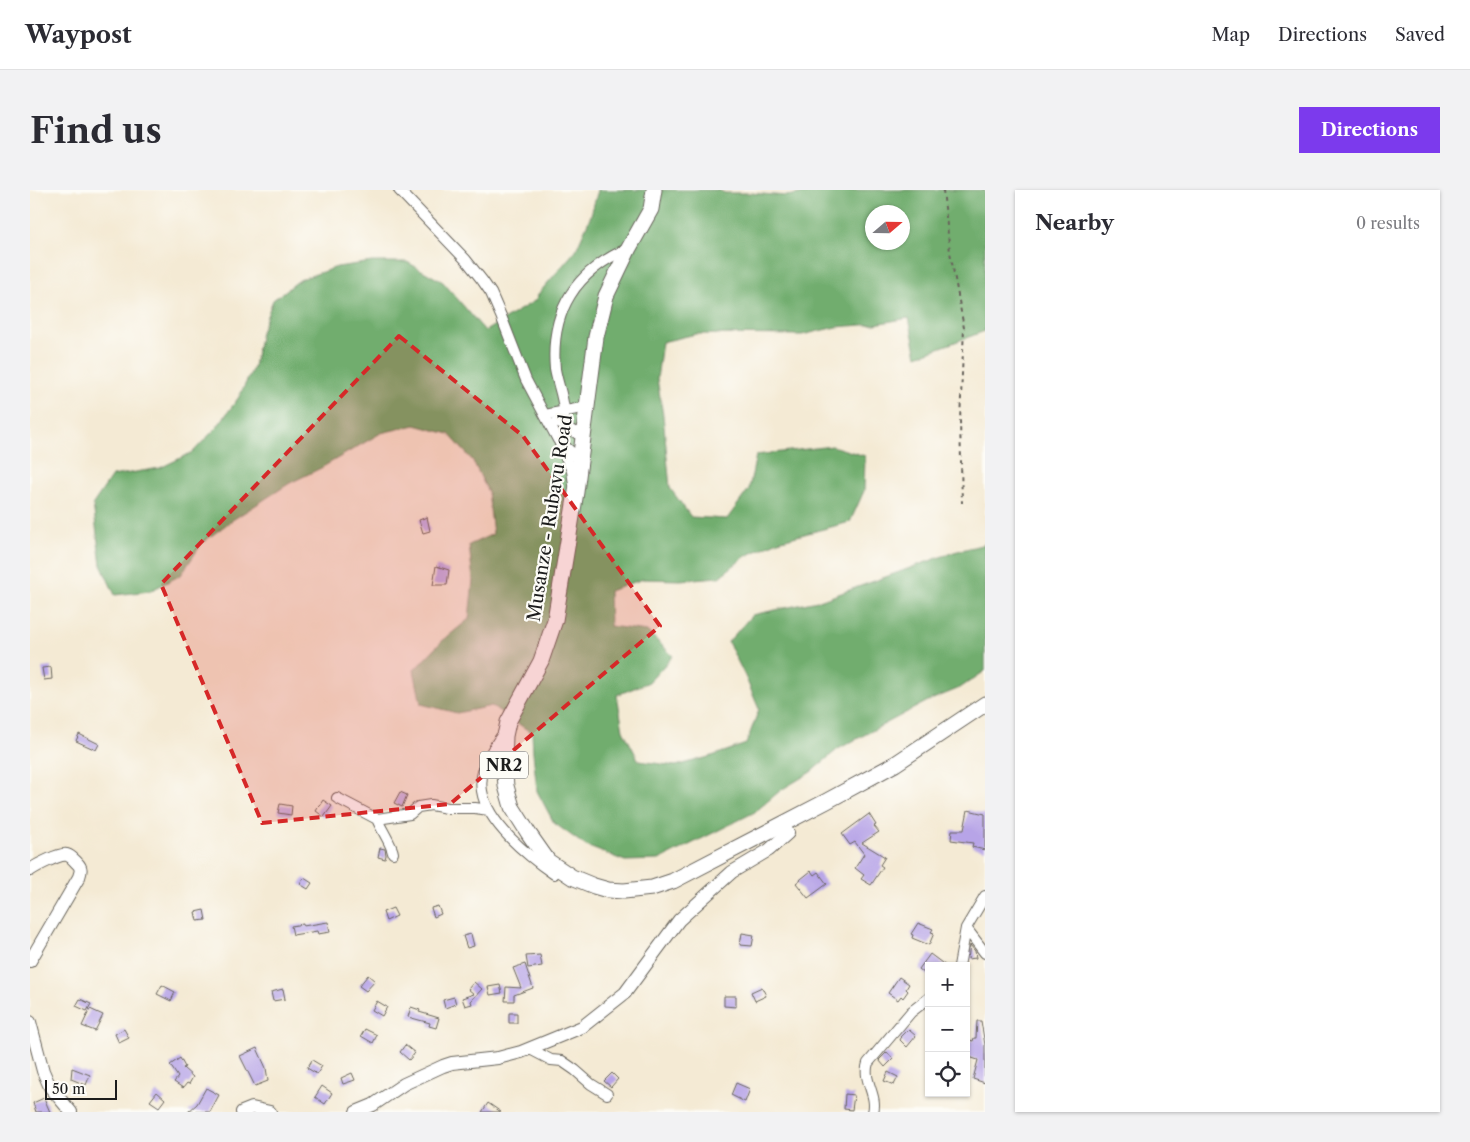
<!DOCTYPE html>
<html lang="en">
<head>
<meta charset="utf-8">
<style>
	:root { --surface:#fff; --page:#f2f2f3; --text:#2b2b33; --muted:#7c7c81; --line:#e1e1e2; --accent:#7c3aed }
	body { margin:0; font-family:"Libre Caslon Text",serif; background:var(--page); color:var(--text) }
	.controls { position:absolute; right:15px; bottom:15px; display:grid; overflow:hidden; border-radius:0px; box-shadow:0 1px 4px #0004 }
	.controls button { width:45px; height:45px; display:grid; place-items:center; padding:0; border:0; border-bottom:1px solid var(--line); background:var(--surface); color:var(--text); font:25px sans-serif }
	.compass { position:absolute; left:835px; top:15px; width:45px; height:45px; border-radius:50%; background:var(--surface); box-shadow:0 1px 4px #0004; rotate:70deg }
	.scale { position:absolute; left:15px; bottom:12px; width:72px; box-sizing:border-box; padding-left:5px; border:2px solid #1c1c1c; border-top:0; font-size:14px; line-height:18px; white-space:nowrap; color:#1c1c1c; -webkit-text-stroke:4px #fdfcf7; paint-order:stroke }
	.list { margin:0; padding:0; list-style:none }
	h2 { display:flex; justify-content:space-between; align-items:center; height:65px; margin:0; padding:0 20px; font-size:21px }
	h2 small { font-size:16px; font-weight:400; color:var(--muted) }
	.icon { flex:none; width:28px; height:28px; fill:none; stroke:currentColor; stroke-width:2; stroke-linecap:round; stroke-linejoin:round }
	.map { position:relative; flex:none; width:955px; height:922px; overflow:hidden; border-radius:0px }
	header { display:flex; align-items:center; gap:30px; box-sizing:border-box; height:70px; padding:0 25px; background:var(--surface); border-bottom:1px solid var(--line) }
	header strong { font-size:24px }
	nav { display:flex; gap:28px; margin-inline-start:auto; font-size:18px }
	.intro { display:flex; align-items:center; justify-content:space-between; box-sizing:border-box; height:120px; padding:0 30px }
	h1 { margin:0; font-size:35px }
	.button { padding:12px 22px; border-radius:0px; background:var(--accent); color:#fff; font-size:18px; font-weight:700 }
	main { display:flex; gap:30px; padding:0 30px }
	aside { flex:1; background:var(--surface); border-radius:0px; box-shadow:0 1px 4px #0004 }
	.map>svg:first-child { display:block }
</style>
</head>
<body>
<header>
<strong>Waypost</strong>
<nav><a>Map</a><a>Directions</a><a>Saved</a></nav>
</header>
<div class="intro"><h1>Find us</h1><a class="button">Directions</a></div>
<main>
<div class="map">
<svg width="955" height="922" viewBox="0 0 955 922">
	<rect width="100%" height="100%" fill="#fdfcf7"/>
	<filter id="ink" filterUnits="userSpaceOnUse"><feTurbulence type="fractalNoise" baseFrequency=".02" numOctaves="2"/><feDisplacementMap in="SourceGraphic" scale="10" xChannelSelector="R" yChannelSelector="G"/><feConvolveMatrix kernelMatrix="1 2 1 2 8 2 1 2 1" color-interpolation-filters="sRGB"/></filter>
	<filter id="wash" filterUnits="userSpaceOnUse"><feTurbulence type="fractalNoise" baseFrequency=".0096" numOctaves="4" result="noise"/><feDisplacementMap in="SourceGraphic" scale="20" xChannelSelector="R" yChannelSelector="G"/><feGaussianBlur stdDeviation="1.12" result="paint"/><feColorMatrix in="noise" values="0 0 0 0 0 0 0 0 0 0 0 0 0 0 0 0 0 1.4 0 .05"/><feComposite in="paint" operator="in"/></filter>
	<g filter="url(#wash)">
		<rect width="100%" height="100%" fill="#f4ead4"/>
		<path fill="#71ad6e" stroke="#466445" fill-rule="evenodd" d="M568 0H688L695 3H720L756 6 793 0H955V141L887 166 879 128 845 134 806 137 772 145 666 144 632 152 627 189 633 225 640 298 661 327 697 329 719 299 726 265 802 256 835 266 834 301 820 332 748 351 716 366 689 387 650 390 613 389 579 401 580 436 617 441 643 466 619 492 587 505 593 540 609 571 646 576 682 566 716 554 729 519 715 486 698 452 722 425 792 410 924 362 955 354V481L930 498 898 511 808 559 781 582 751 600 725 622 629 670 595 671 556 656 524 633 507 601 503 563 502 543 462 516 427 523 391 514 384 480 411 452 439 429 443 390 439 355 463 344 458 302 443 271 419 244 385 235 351 243 291 278 260 293 201 331 172 353 151 385 120 401 85 405 71 375 63 314 82 286 130 278 163 262 187 237 209 207 224 176 231 142 243 110 271 89 307 77 342 72H377L413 92 455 141 506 110 509 103 546 60 560 28ZM842 22H872V52H842Z"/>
		<g id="blocks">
			<path fill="#b7a4e7" d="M397 327 400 341 393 343 389 330Z
				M406 376 419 380 417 395H403Z
				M21 477 22 489 14 490 12 478Z
				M49 544 69 554 66 560 46 551Z
				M370 602 377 605 372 617 364 613Z
				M293 610 302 616 294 627 286 621Z
				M250 614 262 616 261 625 248 623Z
				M938 620 955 624V660L942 657 943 653 921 650 922 640H934Z
				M839 624 846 635 844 636 849 642 832 653 855 667 850 675 853 677 841 695 831 689 834 685 825 678 834 664 825 652 820 655 812 644Z
				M350 658 355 659 356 665 355 669 348 667Z
				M781 681 784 685 788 682 797 694 778 708 766 693Z
				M274 688 282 693 278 699 270 694Z
				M408 716 411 724 404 727 401 718Z
				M363 718 367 726 356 731 353 722Z
				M174 720 176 730 167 731 165 722Z
				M298 732 300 742 288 744 287 741 263 745 261 736 273 734V736Z
				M888 733 903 739 901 742 904 743 899 755 882 748 883 745 881 744Z
				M712 743 724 745 722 756 710 755Z
				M441 744 444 756 437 758 433 746Z
				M940 755 945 761 946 768 938 769Z
				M900 764 916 776H899V787L889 779Z
				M510 765 512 776 498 778 496 766Z
				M495 774 503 798 484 805V811H475L476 797 491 798 483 778Z
				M338 785 345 791 336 801 329 796Z
				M869 787 879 794 876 799 878 801 873 808 871 806 868 810 858 803Z
				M444 792 452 799 441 811 442 814 435 816 432 808 444 804 438 799Z
				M132 795 145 802 141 811 127 804Z
				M470 795 472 803 460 805 458 797Z
				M732 797 736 806 725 811 721 802Z
				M253 799 255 809 243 811 241 802Z
				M694 806H706V817L694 816Z
				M424 807 426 814 415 818 413 810Z
				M50 809 61 814 57 821 46 816Z
				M347 811 357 817 352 826 342 820Z
				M381 817 390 820 389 822 409 828 406 838 399 836 400 833 378 827Z
				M60 819 73 825 65 841 52 836Z
				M479 823H487V833H479Z
				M947 831H951L955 855V893L943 889 948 870 936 866V849L943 851 944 848H946Z
				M94 839 99 848 89 853 85 844Z
				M335 839 347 845 343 853 331 846Z
				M879 840 886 846 877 857 870 850 871 848 870 847 876 841 877 842Z
				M375 855 385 863 379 870 370 862Z
				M227 858 236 878 238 891 225 896 210 866Z
				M857 862 863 869 855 877 849 870Z
				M150 868 155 877 153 878 163 887 159 894 157 893 153 898 144 892 148 887 140 875Z
				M282 870 292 876 287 884 277 878Z
				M42 878 60 885 56 895 41 889Z
				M858 882 868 887 864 895 854 891Z
				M322 883 325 890 313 894 311 888Z
				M582 883 588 889 581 897 574 891Z
				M706 893 720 899 715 912 701 905Z
				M292 896 302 903 295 914 285 907Z
				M176 898 189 905 180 922H158L167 914Z
				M127 902 135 909 129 917 120 911Z
				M815 904 824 905 822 920 814 919Z
				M14 908 20 922H6L3 913Z
				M458 913 471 922H452Z"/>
		</g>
	</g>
	<g filter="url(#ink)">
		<use href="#blocks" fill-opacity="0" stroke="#68645c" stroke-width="1"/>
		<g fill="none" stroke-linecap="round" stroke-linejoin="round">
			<g stroke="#68645c" stroke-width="12">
				<path id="minor" d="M369 0 436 70 452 90 461 103 471 126 496 190 528 250 550 270
					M515 225 557 217
					M527 232 553 247
					M533 235C533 230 535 225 534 220 533 206 527 192 525 179 520 120 546 81 599 58
					M530 254 542 281 544 294
					M475 541C463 557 448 581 452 601 457 633 498 666 524 684
					M307 608 347 629 380 624 388 617 401 615 417 618H445L459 620
					M347 629C351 639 362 655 363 663
					M936 738 955 763
					M929 776 936 738 955 706
					M500 859 521 870 532 871 545 880 561 894 577 904
					M843 922C848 905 832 890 838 873L881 822 899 808"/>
			</g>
			<g stroke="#68645c" stroke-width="14">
				<path id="major" d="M0 680C6 676 30 663 37 665 41 666 44 670 47 673 52 678 51 681 49 687L0 771
					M0 832 13 881 20 897 41 922
					M212 922 222 918 240 922
					M326 922 343 915 374 894 413 876 422 873 468 868 491 862 552 837 595 803 649 730 702 682 739 660 758 643 753 633"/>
			</g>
			<g stroke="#68645c" stroke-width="17">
				<path id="highway" d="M624 0 621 19 599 58 576 106 566 147 546 302 525 430 511 471 478 532 475 546 474 574 476 596 482 617 499 644 518 671 542 687 564 696 578 700 594 701 622 698 643 691 797 611 865 574 955 514"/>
			</g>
			<path stroke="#68645c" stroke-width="2" stroke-dasharray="4 4" stroke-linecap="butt" d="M913 0 920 62 934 138 930 230 932 313"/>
			<use href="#minor" stroke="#fff" stroke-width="10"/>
			<use href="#major" stroke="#fff" stroke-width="12"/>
			<use href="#highway" stroke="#fff" stroke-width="15"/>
		</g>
	</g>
	<path fill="#d62828" fill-opacity="0.2" stroke="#d62828" stroke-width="4" stroke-dasharray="10 6" stroke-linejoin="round" d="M369 146 493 246 630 436 420 614 232 633 131 394Z"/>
	<g text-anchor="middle" stroke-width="4.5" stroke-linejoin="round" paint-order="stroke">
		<rect fill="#fdfcf7" stroke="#605f5e" stroke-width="1" x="450" y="561.5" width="48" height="27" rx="4"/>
		<g font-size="16" font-weight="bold" fill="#1c1c1c">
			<text x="474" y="581">NR2</text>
		</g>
		<g font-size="18" fill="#1c1c1c" stroke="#fdfcf7">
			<text transform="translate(520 328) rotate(-81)" y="6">Musanze - Rubavu Road</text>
		</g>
	</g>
</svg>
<div class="controls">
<button>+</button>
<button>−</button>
<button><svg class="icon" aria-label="locate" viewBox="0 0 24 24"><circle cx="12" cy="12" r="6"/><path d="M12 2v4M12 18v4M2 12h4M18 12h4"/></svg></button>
</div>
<svg class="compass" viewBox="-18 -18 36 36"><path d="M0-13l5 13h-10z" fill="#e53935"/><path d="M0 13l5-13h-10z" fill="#7c7c81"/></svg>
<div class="scale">50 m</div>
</div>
<aside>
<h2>Nearby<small>0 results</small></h2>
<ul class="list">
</ul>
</aside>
</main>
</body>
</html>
